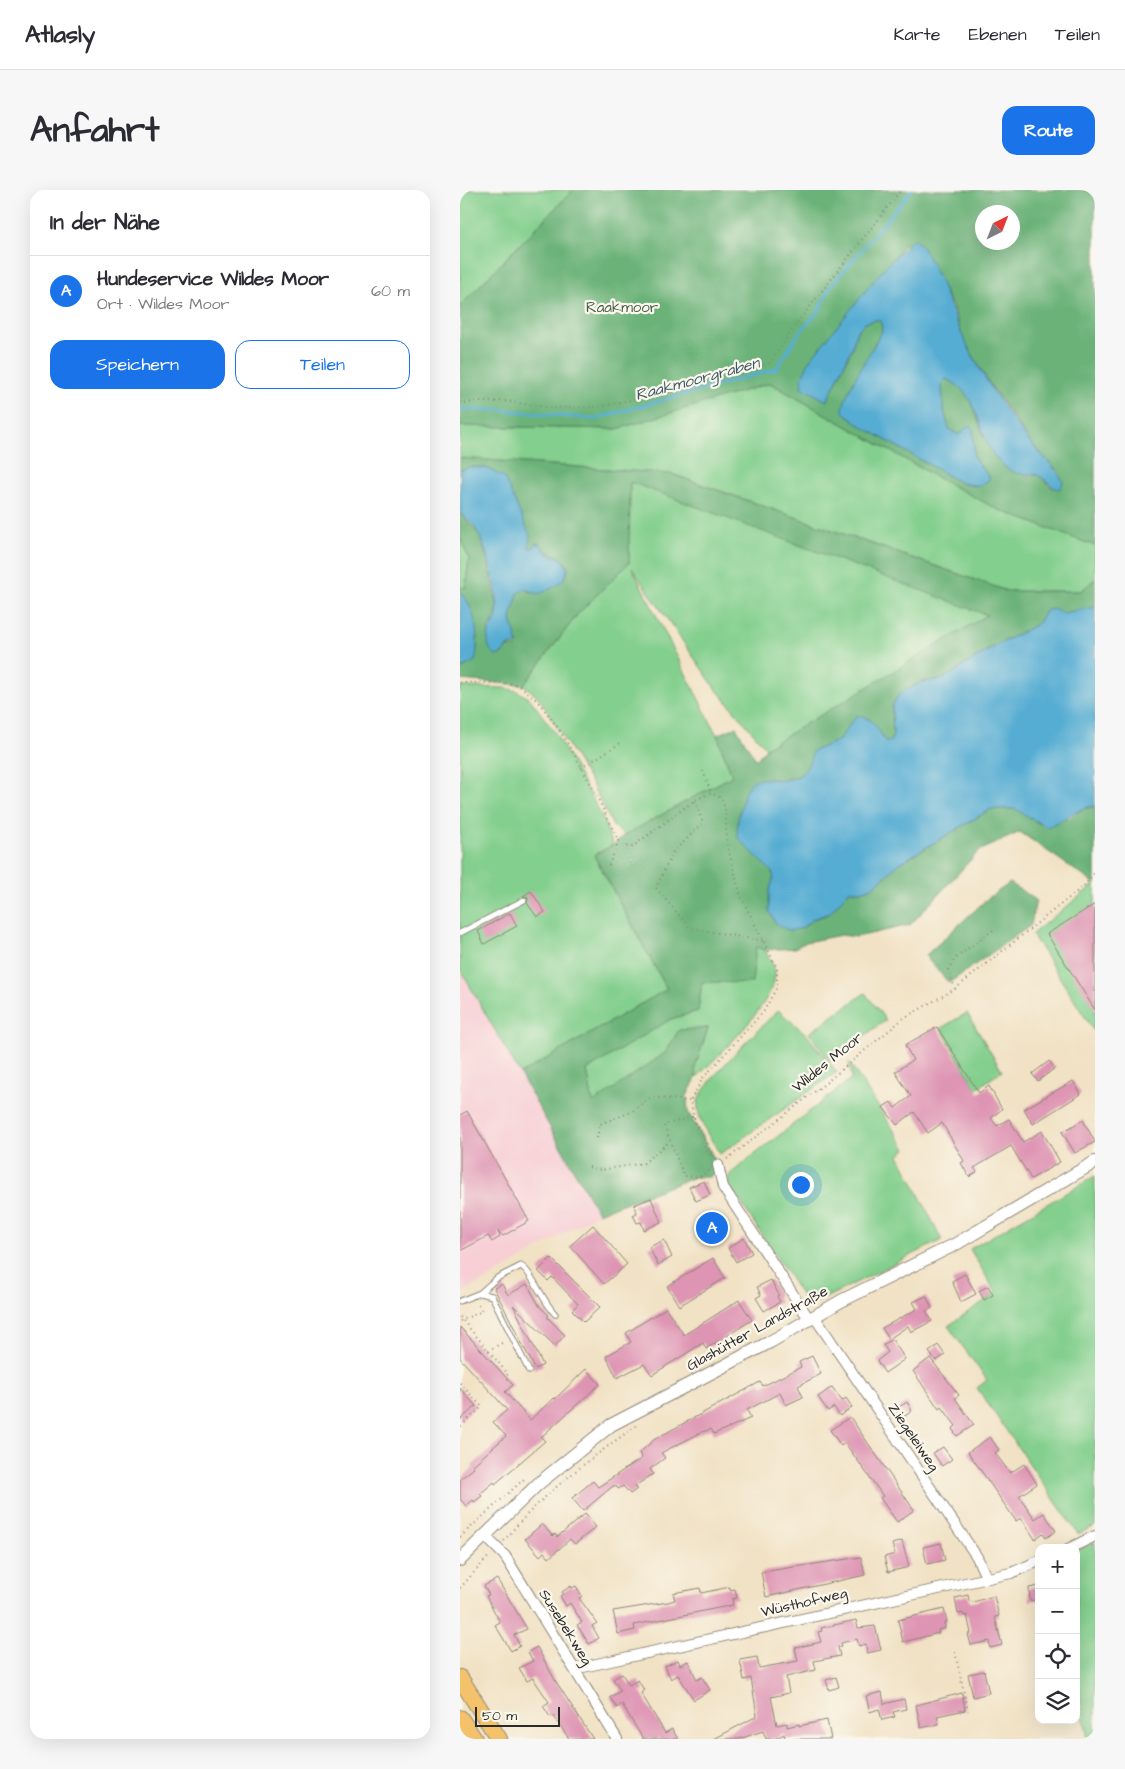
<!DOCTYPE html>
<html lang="de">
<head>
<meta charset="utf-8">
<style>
	:root { --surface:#fff; --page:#f7f7f7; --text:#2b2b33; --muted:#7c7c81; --line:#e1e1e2; --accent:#1a73e8 }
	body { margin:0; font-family:"Architects Daughter",sans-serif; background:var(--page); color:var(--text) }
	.controls { position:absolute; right:15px; bottom:15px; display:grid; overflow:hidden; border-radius:10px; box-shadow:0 5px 20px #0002 }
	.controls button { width:45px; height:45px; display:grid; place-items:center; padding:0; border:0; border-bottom:1px solid var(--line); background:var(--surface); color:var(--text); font:25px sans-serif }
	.compass { position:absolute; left:515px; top:15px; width:45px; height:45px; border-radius:50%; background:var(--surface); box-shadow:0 5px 20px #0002; rotate:42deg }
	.scale { position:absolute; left:15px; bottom:12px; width:85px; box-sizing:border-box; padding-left:5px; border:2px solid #2b2b2b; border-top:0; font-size:14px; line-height:18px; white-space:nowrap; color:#2b2b2b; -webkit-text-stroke:4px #fbf7ec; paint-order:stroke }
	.you { position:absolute; left:340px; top:994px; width:18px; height:18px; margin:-12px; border:4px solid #fff; border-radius:50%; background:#1a73e8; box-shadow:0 0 0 8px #1a73e833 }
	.badge { display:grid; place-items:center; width:32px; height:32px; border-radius:50%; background:var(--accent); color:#fff; font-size:16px; font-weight:700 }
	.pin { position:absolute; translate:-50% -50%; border:2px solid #fff; box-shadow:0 1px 5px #0006 }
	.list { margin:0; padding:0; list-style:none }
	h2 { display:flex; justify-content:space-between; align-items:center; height:65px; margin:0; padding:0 20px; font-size:21px }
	h2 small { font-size:16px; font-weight:400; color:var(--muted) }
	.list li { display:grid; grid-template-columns:32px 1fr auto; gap:15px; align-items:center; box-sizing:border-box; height:70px; padding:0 20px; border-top:1px solid var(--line) }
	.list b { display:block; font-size:19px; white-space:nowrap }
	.list p { margin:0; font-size:16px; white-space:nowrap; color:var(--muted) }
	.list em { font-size:16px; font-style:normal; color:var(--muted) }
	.actions { display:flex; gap:10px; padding:15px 20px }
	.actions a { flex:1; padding:11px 0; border:1px solid var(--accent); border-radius:15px; text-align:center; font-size:18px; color:var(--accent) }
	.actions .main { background:var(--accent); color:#fff }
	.icon { flex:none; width:28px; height:28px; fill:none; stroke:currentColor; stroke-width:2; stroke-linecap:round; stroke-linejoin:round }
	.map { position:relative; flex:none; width:635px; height:1549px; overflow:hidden; border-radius:15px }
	header { display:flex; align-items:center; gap:30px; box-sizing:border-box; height:70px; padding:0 25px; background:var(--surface); border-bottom:1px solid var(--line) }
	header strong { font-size:24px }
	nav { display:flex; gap:28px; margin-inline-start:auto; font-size:18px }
	.intro { display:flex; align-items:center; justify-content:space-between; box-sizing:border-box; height:120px; padding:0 30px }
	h1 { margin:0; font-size:35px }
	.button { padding:12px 22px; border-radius:15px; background:var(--accent); color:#fff; font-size:18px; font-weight:700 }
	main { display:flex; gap:30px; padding:0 30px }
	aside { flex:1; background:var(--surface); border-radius:15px; box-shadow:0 5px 20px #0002 }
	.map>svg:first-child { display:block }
</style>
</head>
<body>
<header>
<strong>Atlasly</strong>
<nav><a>Karte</a><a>Ebenen</a><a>Teilen</a></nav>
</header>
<div class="intro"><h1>Anfahrt</h1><a class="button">Route</a></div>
<main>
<aside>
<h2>In der Nähe<small></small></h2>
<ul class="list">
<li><span class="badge">A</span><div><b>Hundeservice Wildes Moor</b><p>Ort · Wildes Moor</p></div><em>60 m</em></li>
</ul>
<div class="actions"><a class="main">Speichern</a><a>Teilen</a></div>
</aside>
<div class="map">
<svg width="635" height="1549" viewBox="0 0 635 1549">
	<rect width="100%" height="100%" fill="#fbf7ec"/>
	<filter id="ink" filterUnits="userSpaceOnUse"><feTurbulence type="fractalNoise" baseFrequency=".02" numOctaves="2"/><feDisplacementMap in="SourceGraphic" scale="10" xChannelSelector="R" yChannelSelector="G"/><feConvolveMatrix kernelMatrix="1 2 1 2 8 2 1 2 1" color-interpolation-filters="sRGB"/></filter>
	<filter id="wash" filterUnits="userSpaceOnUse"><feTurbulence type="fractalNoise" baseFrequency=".0096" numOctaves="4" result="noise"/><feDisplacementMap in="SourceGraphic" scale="20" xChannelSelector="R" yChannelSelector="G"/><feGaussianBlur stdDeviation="1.12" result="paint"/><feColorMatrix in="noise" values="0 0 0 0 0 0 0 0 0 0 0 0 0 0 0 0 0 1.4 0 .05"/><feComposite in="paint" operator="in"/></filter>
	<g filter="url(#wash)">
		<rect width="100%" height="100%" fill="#f1e2c5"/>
		<path fill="#f7cfd5" d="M0 779 138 1023 26 1090 0 1103Z"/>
		<path fill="#83cf8d" stroke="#577d5c" d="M0 0H113L0 116Z
			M310 193 480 289 539 320 635 356V389L621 401H547L212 284 0 268V236L157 239Z
			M170 292 504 399 528 425 306 558 255 498 172 378 257 545 272 586 165 645 153 636 133 596 79 508 64 495 117 425 169 373Z
			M0 347 9 369 5 398 0 397Z
			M0 497 45 498 57 501 70 509 96 544 142 626 153 655 134 666 207 799 60 884 0 779Z
			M635 694V843L572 744Z
			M296 757 305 760C308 767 316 777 315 785 314 814 257 867 236 888L235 878 248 838 219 840 205 863 133 914 127 880 211 829 238 821 242 792Z
			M405 803 426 830 370 871 349 843Z
			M318 820 346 844 377 882 260 964C252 950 236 930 238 912 241 894 303 836 318 820Z
			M507 823 542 881 516 899 481 838Z
			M389 872 446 959 439 965 482 1050 357 1112 344 1109 268 993 270 984 392 888Z
			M635 986V1336L618 1344 517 1198 527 1190 488 1136 536 1103 510 1059Z
			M635 1352V1549H628L616 1488V1361Z"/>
		<path fill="#6ab278" stroke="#4a6e52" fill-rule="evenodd" d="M113 0H635V356L539 320 480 289 310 193 157 239 0 236V116ZM522 22H552V52H522ZM445 54 467 67 493 118 503 148 527 190 570 252 599 282 594 299 578 285H565L524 248 511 209 495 193 486 189 482 193 483 217 489 239 499 245 507 239 512 245 514 254V268L529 287 524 294 514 296 501 293 393 231 415 152 422 141 421 131 415 130 405 133 397 141 392 158 367 211 349 171Z
			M0 268 211 284 547 401H621L635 389V417L602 423 595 419 586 420 577 434 531 458 483 489 462 492 439 504 432 516 433 545 431 551 426 552 409 529 386 541 379 550 351 567C348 590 324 591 305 588 291 608 275 622 278 648L311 681 314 686 308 712 342 738 353 729 366 725 389 701H401L413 697 440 673 531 619H555L580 634 609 628 623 619 635 616V694L560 642 519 661 450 735 397 747 381 745 346 752 335 758 305 760 296 757 292 793 242 792 238 821 211 829 127 880 133 913 205 863 219 840 248 838 235 878 236 888 227 906 228 922 259 977 250 987H235L138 1023 60 884 207 799 134 665 153 655 165 645 272 586 257 545 276 537 296 570 306 558 527 425 170 292 169 373 117 425 64 495 0 490V479C22 470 19 449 12 430 9 420 10 410 0 403V397L6 398 9 369 0 347V323L19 344 28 372 37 415 36 428 28 440 41 465 46 457H56C57 444 50 436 51 426 52 418 57 412 58 403L65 399 73 403C84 401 118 390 105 372 98 363 87 366 80 354L71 359 69 358C71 340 47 288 30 280 21 275 10 277 0 280Z
			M550 693 576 710 571 735 489 793 470 772 466 765 527 709Z"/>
		<path fill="#56add3" stroke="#406c7f" d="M453 49C470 55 495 131 504 149 522 185 545 221 570 252 581 266 596 276 603 292L600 299C590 298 586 288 577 285 569 282 559 286 551 281 514 261 527 206 486 189L482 193 483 217 489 239 499 245 509 235 513 240 514 268 529 287V290L520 296 501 293 403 237 383 222C381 207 414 157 422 141L421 131 415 130 405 133 397 141 392 158 367 211 341 197 342 187 349 171 425 77Z
			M9 277 26 278 44 287 70 345 69 358H73L75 353 80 354 87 363 103 369 107 378C107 394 91 398 79 404L65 399 58 403 51 429 58 454 46 457 43 463 37 466C31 462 28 458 28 450 27 439 35 435 37 425 40 407 27 359 18 343 14 334 6 329 0 323V280Z
			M0 403C16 415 20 452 15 471L0 479Z
			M635 417V616C617 617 602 633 586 637L555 619H531L440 673 413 697 401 701H389L370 723 353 729 342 738 330 741 316 734 309 721V702L314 686 311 681 278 648C276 635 279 625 282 613 290 570 317 601 340 585 348 579 350 570 353 561L379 550 396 526C413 525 418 540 426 552L431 551 433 545 432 516 439 504 462 492 483 489 532 458 577 434 586 420 595 419 602 423Z"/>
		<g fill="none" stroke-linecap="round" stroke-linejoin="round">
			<path stroke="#56add3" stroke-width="3" d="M0 219 44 220 134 229 316 179 339 143 358 122 370 97 452 0"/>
		</g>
		<g id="blocks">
			<path fill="#de94b3" d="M71 701 85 722 77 727 67 713 68 708 63 706Z
				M635 714V820L587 744Z
				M50 723 57 736 24 754 18 741Z
				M477 837 519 903 529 896 542 919 531 928 537 936 549 929 563 952 582 941 600 972 571 989 551 956 514 978 517 982 509 987 501 973 504 971 482 933 468 943 454 922 437 935 423 917 431 912 435 918 451 906 435 882 453 870 445 855Z
				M589 871 595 878 578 891 572 884Z
				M613 891 621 904 573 934 564 919Z
				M7 921 69 1031 43 1046 38 1041 40 1047 32 1052 28 1046 0 1061V925Z
				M623 930 635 952 615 963 602 942Z
				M244 991 250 1005 236 1011 229 997Z
				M191 1008 201 1032 184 1040 181 1032 177 1033 173 1025 177 1023 174 1015Z
				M255 1026 264 1043 248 1050 240 1034Z
				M133 1035 167 1074 144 1094 110 1056Z
				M284 1048 292 1063 276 1072 268 1058Z
				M204 1050 212 1067 198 1075 189 1057Z
				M91 1068 140 1117 124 1132 112 1120 118 1114 92 1087 88 1091 78 1081Z
				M253 1068 265 1088 219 1116 207 1096Z
				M505 1084 516 1104 501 1112 492 1091Z
				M311 1090 319 1105 317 1106 320 1112 304 1121 296 1108 301 1105 297 1097Z
				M42 1094 48 1105 67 1094 80 1117 89 1125 87 1127 105 1145 95 1156 53 1115 83 1175 75 1179 34 1098Z
				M528 1096 533 1105 524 1110 519 1101Z
				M466 1106 472 1118 466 1121 472 1131 451 1142 448 1136 429 1149 422 1138 457 1119 453 1112Z
				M279 1110 292 1130 246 1159 243 1153 192 1185 184 1174 157 1188 146 1166 171 1152 166 1143 206 1118 224 1145Z
				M0 1137 53 1195 45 1202 70 1230 94 1208 95 1209 126 1179 140 1194 81 1247 85 1251 35 1294 34 1292 20 1304 22 1306 14 1312 13 1310 6 1316 0 1309V1289L14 1278 12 1276 46 1246 33 1232 47 1220 0 1168Z
				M432 1149 445 1169 425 1183 417 1171 428 1162 423 1155Z
				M478 1155 485 1165 476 1171 469 1162Z
				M352 1166 361 1184 338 1196 343 1207 326 1215 320 1203 287 1220 291 1228 254 1244 251 1239 242 1242 201 1263 205 1268 190 1279 193 1284 175 1296 177 1299 170 1304 163 1296 158 1299 156 1296H153L123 1321 112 1308 133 1291 138 1297 182 1268 179 1263 195 1249 300 1192 303 1196 341 1177 339 1172Z
				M470 1168 499 1205 495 1208 514 1235 497 1246 492 1239 496 1236 482 1217 479 1219 453 1181Z
				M372 1197 382 1211 386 1208 392 1217 380 1226 374 1217 368 1221 358 1207Z
				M0 1198 16 1216 0 1230Z
				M447 1212 452 1221 445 1226 439 1217Z
				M390 1227 454 1320 437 1332 420 1308 423 1306 385 1253 381 1256 370 1240Z
				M530 1247 539 1260 535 1263 550 1283 564 1274 577 1294 559 1306 575 1329 584 1323 596 1341 586 1348 583 1343 575 1349 561 1328 556 1331 508 1262Z
				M483 1257 492 1269 482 1276 473 1263Z
				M125 1324 136 1337 115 1354 110 1349 89 1368 84 1362 80 1366 65 1349 82 1334 93 1346 95 1344 97 1347Z
				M442 1351 449 1377 428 1382 424 1367 435 1364 432 1354Z
				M481 1353 485 1370 467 1374 463 1357Z
				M401 1367 405 1385 306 1407 301 1382Z
				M37 1389 67 1439 54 1445 60 1456 51 1461 35 1435 40 1432 26 1406 29 1405 24 1396Z
				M111 1396 112 1398 116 1396 122 1406 119 1408 137 1433 132 1436 139 1448 129 1454 117 1435 122 1432 110 1413 106 1416 100 1406 103 1404 102 1402Z
				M579 1396V1409L570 1411 569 1398Z
				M270 1397V1400L275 1399 277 1408 272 1409 273 1415 174 1435 175 1440 158 1444 153 1421 208 1412 215 1410 213 1403 240 1398 241 1403Z
				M508 1405 509 1411 513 1412 534 1406 539 1426 535 1427 542 1455 530 1458 529 1451 511 1455 508 1444 511 1443 507 1425 504 1426 503 1423 498 1424 495 1408Z
				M484 1419 487 1432H484L485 1438 478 1440 479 1443 443 1452 438 1430Z
				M396 1430 398 1438 415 1436 421 1460 407 1463 406 1454 399 1456 397 1449 381 1453 382 1456 378 1457 380 1466 354 1471 356 1480 326 1487 329 1503 311 1507 317 1535 327 1533V1537L339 1534V1536L367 1530 371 1549H325L324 1544 315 1549H306L303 1541 279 1549H254L297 1526 291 1488 284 1490 280 1470 297 1467 299 1478 338 1471 335 1458 361 1452 358 1442 362 1441 361 1438Z
				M77 1457 95 1490 133 1549H109L93 1525 90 1527 83 1516 89 1512 73 1488 67 1491 59 1478 73 1471 68 1462Z
				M218 1470 220 1475 228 1471 237 1490 242 1487 250 1500 234 1510 218 1485 211 1489 205 1476Z
				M524 1481 529 1503 513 1507 508 1484Z
				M162 1484 169 1495 178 1490 184 1500 181 1503 205 1543 212 1539 218 1549H183L162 1514 157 1518 150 1507 161 1501 153 1489Z
				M376 1487 379 1497 369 1500 366 1490Z
				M422 1502 424 1514 444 1509 446 1519 433 1522 435 1527 422 1530 419 1519 410 1522 406 1506Z
				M502 1503 505 1520 477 1526 479 1534 461 1538 456 1515Z"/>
		</g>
	</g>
	<g filter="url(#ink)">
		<use href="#blocks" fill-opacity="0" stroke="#8e8678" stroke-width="1"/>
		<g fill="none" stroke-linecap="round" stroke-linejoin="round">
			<g stroke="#8e8678" stroke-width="7">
				<path id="service" d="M0 743 64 710
					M20 1103 37 1088 61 1076C72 1082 83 1112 95 1124
					M0 1111 20 1103 32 1106 69 1181"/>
			</g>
			<g stroke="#8e8678" stroke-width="12">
				<path id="minor" d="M258 975 263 997 349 1129
					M354 1126 517 1367 526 1387
					M24 1345 45 1366 157 1549
					M610 1358 635 1346
					M114 1479 551 1383 579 1371"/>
			</g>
			<g stroke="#8e8678" stroke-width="14">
				<path id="tertiary" d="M0 1370 78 1294 151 1235 310 1152 381 1111 496 1054 635 972"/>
			</g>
			<g stroke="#8e8678" stroke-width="18">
				<path id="primary" d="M0 1488 39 1549
					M0 1528 14 1549"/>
			</g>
			<path stroke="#8e8678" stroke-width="2" stroke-dasharray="1 4" stroke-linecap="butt" d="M0 213 45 211 92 218 138 217 213 201 277 185 310 173 334 137 441 0
				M0 493C12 493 48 491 57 495 94 512 140 614 159 651L165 656 172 657 235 610 251 603 261 608 265 618 267 654 281 707 317 778V797L304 821 243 888 230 911 239 947 251 967
				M121 578 162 552
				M243 581 251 603
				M235 611 243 633 213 662 196 698 230 738 304 751
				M149 675 159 651
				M495 799 488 780 495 769 506 760 536 738
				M232 927 258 975 239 987 224 986 204 935Z
				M137 948 140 934 171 922 191 907 230 911
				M267 969 362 896 444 828 495 799 625 695 635 682
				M129 977 141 980 184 973 210 951
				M0 1127 48 1184 45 1187
				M0 1131 22 1121 18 1114
				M28 1161 45 1151
				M0 1193 22 1217 0 1237
				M0 1347 64 1289
				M44 1351C78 1307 131 1268 176 1236
				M0 1398 30 1365
				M495 1462 508 1521"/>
			<use href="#service" stroke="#fff" stroke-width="5"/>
			<use href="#minor" stroke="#fff" stroke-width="10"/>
			<use href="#tertiary" stroke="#fff" stroke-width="12"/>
			<use href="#primary" stroke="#f4c26a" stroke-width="16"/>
		</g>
	</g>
	<g text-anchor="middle" stroke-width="4.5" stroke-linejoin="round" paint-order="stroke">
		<g font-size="15" fill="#455c48" stroke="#fbf7ec">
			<text x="162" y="122">Raakmoor</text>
		</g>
		<g font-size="15" fill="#2b2b2b" stroke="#fbf7ec">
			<text transform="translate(367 872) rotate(-39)" y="5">Wildes Moor</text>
			<text transform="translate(297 1138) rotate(-29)" y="5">Glashütter Landstraße</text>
			<text transform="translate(454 1247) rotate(56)" y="5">Ziegeleiweg</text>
			<text transform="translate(344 1412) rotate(-13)" y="5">Wüsthofweg</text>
			<text transform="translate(106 1437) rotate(58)" y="5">Susebekweg</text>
		</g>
		<g font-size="16" font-style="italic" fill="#3a5866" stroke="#fbf7ec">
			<text transform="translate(237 188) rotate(-15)" y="6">Raakmoorgraben</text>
		</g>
	</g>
</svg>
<div class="controls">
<button>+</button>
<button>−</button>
<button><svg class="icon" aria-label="locate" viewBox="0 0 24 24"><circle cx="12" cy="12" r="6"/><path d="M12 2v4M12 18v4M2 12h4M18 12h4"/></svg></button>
<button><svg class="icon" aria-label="layers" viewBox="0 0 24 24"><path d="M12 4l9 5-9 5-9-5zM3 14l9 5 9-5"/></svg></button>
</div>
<svg class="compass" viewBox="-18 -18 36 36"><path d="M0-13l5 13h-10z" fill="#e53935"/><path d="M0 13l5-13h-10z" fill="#7c7c81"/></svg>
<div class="scale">50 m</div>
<div class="you"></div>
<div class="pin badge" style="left:252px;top:1038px">A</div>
</div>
</main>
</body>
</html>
